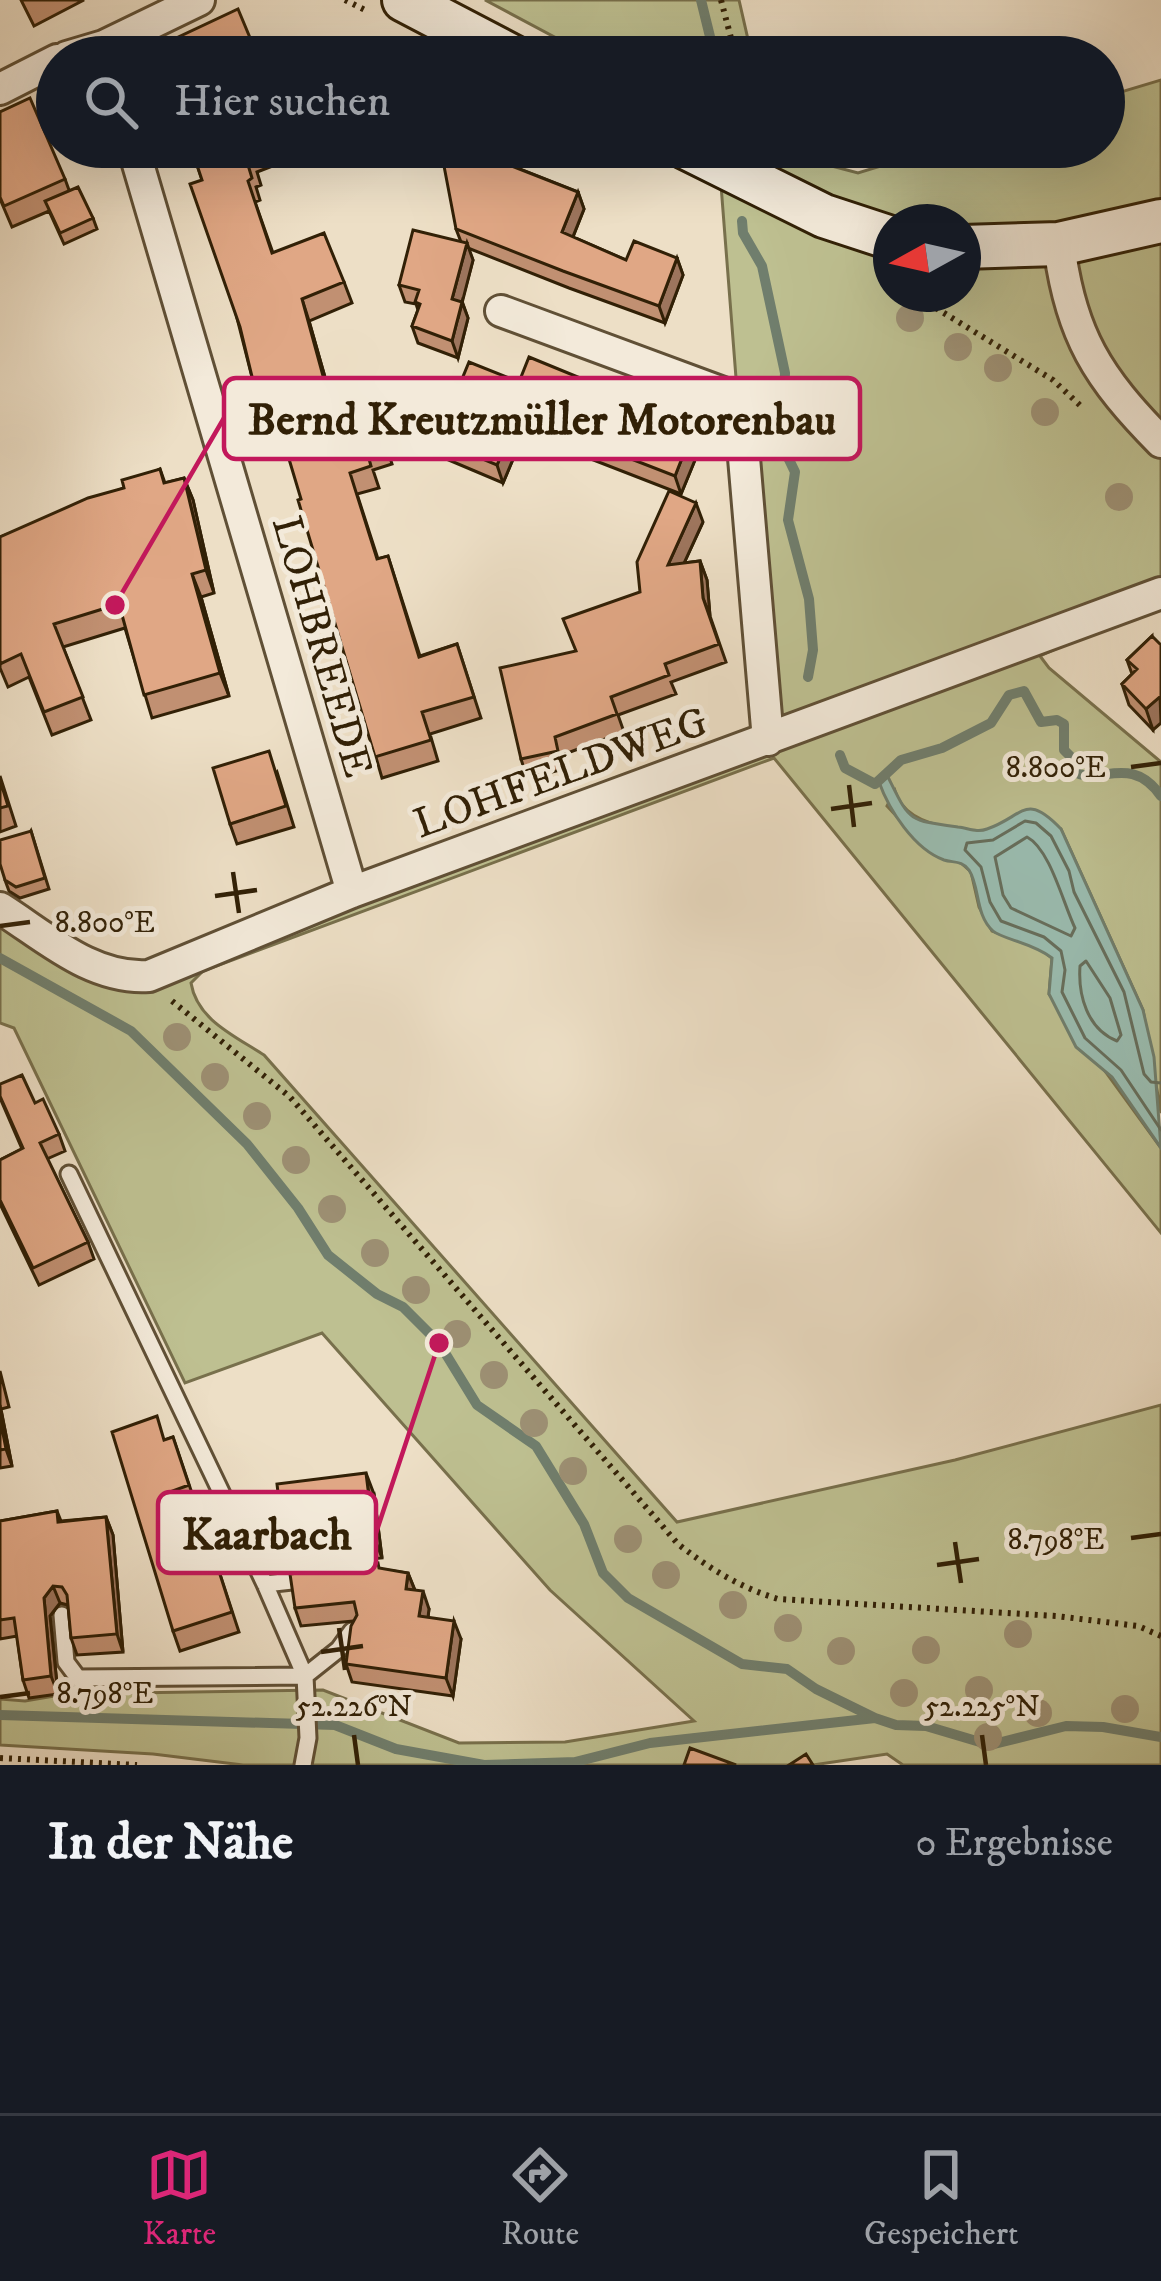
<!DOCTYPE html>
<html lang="de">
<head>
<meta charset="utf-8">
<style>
	:root { --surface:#171b24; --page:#242831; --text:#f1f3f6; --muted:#9ea1a6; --line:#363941; --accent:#db2777 }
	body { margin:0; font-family:"IM FELL DW Pica",serif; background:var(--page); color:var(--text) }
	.compass { position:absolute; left:873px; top:204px; width:108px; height:108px; border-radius:50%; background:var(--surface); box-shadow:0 12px 48px #0002; rotate:262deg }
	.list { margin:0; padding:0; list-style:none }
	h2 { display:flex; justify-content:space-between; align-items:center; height:156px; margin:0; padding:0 48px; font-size:51px }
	h2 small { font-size:39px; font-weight:400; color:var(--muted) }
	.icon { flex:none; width:66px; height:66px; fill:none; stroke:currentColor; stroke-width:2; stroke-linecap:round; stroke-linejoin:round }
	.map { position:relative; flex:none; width:1161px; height:1765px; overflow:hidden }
	.search { position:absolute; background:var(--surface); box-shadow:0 12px 48px #0002; left:36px; right:36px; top:36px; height:132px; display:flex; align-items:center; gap:30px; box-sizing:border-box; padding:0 42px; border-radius:66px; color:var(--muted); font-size:45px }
	.sheet { height:348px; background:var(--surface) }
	nav { display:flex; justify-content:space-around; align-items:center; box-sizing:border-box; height:168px; border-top:3px solid var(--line); background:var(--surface); font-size:33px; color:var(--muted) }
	nav a { display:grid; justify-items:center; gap:6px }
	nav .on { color:var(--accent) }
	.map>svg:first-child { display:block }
</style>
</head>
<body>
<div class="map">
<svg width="1161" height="1765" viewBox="0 0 1161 1765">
	<rect width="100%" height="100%" fill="#eddfc6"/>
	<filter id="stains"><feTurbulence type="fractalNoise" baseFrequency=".00167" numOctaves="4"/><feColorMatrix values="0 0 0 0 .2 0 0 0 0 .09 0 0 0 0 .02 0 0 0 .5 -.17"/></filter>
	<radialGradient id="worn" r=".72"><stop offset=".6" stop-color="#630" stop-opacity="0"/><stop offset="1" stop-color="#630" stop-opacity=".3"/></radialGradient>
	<path fill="#bec091" stroke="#78704c" stroke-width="3" fill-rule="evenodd" d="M485 0H739L752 57H592Z
		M1161 80V602L1040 656 1049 668 1161 762V1113L1143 1010 1061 829C1017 829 910 844 895 791L887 806 930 852 961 863 971 872 979 907 992 931 1039 948 1052 958 1049 994 1161 1148V1233L774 758 203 971 191 983C197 1020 235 1036 264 1055L677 1522 955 1460 1161 1405V1765H903L887 1754 813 1765H243L153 1754 0 1745V1699L25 1701 66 1694 323 1690 459 1743 565 1742 694 1721 550 1590 322 1333 185 1383 14 1028 0 1023V895L110 960 148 961 763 725 721 185 725 147H795L828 165 858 173 943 147H1104V97ZM891 222H963V294H891Z"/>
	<path fill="#9abdb1" stroke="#707e6d" stroke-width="3" d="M887 775C910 821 906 820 958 827 968 828 977 833 987 829 1023 817 1025 791 1061 829L1143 1010 1154 1057 1161 1148 1112 1077 1076 1047 1049 994 1052 958C1033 943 1002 939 993 931 975 915 980 887 969 870 962 860 953 863 944 860 914 849 889 810 879 782Z"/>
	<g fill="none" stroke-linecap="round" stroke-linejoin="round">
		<path stroke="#666e5c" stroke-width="3" d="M1027 837C1050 849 1063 903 1075 928L1071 936 1011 908 1003 895 995 857Z
			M1086 961 1110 998 1121 1035 1117 1041C1087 1029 1078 995 1080 966Z
			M1161 1083 1151 1082 1144 1074 1124 992 1074 892 1069 871 1051 836 1036 823 1025 821 993 840 967 843 965 850 981 867 990 902 1001 921 1044 937 1061 951 1065 970 1062 992 1085 1038 1121 1070 1161 1130"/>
		<path stroke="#707e6d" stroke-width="10" d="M701 0 715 57
			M742 221 743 233 762 266 785 373 782 445 795 472 788 520 809 599 813 650 808 677
			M840 755 845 768 875 784 901 760 942 748 991 723 1009 695 1024 691 1041 722 1057 720 1064 724V750L1071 757 1072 770C1097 789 1129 751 1161 796
			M0 958 131 1031 247 1144 298 1208 328 1255 377 1294 403 1307 439 1343 477 1405 536 1446 584 1524 603 1573 628 1598 742 1664 787 1669 816 1689 875 1718
			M0 1715 335 1725 396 1749 484 1765 575 1762 650 1743 875 1718 896 1725 926 1726 990 1745 1066 1726 1103 1727 1161 1737"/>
		<g stroke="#605036" stroke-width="21">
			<path id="lane" d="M69 1174 265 1584 305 1676 308 1738 303 1765
				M265 1584 310 1579
				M62 1615 66 1662 78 1678 305 1676 339 1649 352 1631"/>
		</g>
		<g stroke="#605036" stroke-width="36">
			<path id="street" d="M67 57 104 46 199 0
				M0 89 57 60
				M133 147 352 892
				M1059 244C1070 335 1098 378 1161 442
				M501 311 739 399 768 740
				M0 908C46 937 92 980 149 976L352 892 1161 593"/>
		</g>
		<g stroke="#312006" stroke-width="48">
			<path id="secondary" d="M404 0 513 57
				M685 147 824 216 891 238
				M963 247 1059 244 1161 221"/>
		</g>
		<path stroke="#312006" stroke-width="6" stroke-dasharray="3 6" stroke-linecap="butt" d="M345 0 369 12
			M721 0 736 57
			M629 147 648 156
			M913 294 1053 380 1084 409
			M172 1001 290 1097 678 1544C710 1569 739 1587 778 1599L1056 1616 1138 1626 1161 1636
			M0 1758 137 1765"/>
		<use href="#lane" stroke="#f3eada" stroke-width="15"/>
		<use href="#street" stroke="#f3eada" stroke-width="30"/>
		<use href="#secondary" stroke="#f3eada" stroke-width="42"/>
	</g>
	<g fill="#9d9074">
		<circle cx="910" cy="318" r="14"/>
		<circle cx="958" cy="347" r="14"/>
		<circle cx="998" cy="368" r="14"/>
		<circle cx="1045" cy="412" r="14"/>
		<circle cx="1119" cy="497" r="14"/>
		<circle cx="177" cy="1037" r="14"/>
		<circle cx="215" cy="1077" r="14"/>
		<circle cx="257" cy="1116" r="14"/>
		<circle cx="296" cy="1160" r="14"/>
		<circle cx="332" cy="1209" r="14"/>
		<circle cx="375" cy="1253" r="14"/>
		<circle cx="416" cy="1290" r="14"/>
		<circle cx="457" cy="1334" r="14"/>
		<circle cx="494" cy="1375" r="14"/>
		<circle cx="534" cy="1423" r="14"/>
		<circle cx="573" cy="1471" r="14"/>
		<circle cx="628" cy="1539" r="14"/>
		<circle cx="666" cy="1575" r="14"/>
		<circle cx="733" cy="1605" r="14"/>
		<circle cx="788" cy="1628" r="14"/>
		<circle cx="1018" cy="1634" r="14"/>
		<circle cx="926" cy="1650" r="14"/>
		<circle cx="841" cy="1651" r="14"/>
		<circle cx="979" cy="1690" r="14"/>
		<circle cx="904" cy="1693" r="14"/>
		<circle cx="1125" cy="1709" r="14"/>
		<circle cx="1038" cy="1713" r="14"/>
		<circle cx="988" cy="1737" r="14"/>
	</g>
	<path fill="#c19072" stroke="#312006" stroke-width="3" d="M21 0H84L34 26Z
		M0 112 65 179 69 190 93 218 97 229 64 244 49 211 12 227 0 199Z
		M191 147H269L275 165 257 172 261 185 256 187 260 200 255 202 273 253 344 282 352 303 309 321 334 409 378 419 392 464 373 470 379 488 357 494 378 559 388 556 420 656 457 644 481 718 430 734 438 761 382 778 301 499 297 457 281 405 263 410 255 389 202 180Z
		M510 157 512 166 578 192 584 209 573 237 626 260 677 258 683 275 665 323 569 288 468 248 473 260 462 301 468 318 458 358 418 343 412 326 418 310 416 304 405 302 399 285 461 242 456 229Z
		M519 382 702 443 681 494 524 433 503 483 444 458 437 440Z
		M160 469 165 483 184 478 193 500 214 593 201 597 229 696 152 718 125 628 63 647 91 720 52 735 29 677 8 687 0 668V537L124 488Z
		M703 522 684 563 700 561 707 580 710 616 726 662 671 682 676 694 618 715 624 732 562 755 565 769 527 778 521 759 640 592Z
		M1152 636 1153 730 1129 705 1122 684 1132 674 1127 660Z
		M277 772 294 827 237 844 230 824Z
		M0 776 16 826 0 832Z
		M31 831 49 889 20 898 9 891 5 880Z
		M0 1098 35 1103 59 1134 65 1151 47 1159 88 1242 94 1259 39 1285 0 1204V1160L22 1149Z
		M0 1371 9 1407 1 1409 12 1466 0 1468Z
		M173 1437 196 1505 177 1512 196 1571 217 1565 239 1632 180 1651 173 1631 165 1440Z
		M374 1494 382 1558 291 1566 284 1545Z
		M57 1511 61 1521 106 1517 113 1535 123 1652 77 1655 71 1638 68 1605 60 1603 50 1616 58 1694 29 1698 23 1680 17 1636 0 1639V1521Z
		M380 1569 408 1573 415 1590 429 1609 428 1617 461 1639 453 1696 352 1682 346 1664 354 1621 301 1626 295 1608Z"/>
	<path fill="#9d755d" stroke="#312006" stroke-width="3" d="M578 192 584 209 568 249 562 232Z
		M467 243 473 260 459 315 452 299Z
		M677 258 683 275 665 323 659 306Z
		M302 299 309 321 340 430 332 409Z
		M462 302 468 318 458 358 452 341Z
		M518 415 524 433 503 483 497 465Z
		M695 425 702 443 681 494 675 476Z
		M184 478 193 500 214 593 206 570Z
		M696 503 703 522 675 583 668 565Z
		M700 561 707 580 710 616 703 598Z
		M192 574 201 597 229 696 220 673Z
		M1160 695 1161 723 1153 730 1146 709Z
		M0 1405 12 1466 6 1449 0 1418Z
		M366 1473 374 1494 382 1558 374 1537Z
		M106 1517 113 1535 123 1652 117 1634Z
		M408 1573 415 1591 406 1589Z
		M53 1586 60 1603 50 1616 58 1694 51 1676 44 1598Z
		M423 1591 429 1609 426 1634 419 1616Z
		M454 1621 461 1639 453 1696 446 1678Z"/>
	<path fill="#e0a785" stroke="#312006" stroke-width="3" d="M238 9 258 57H178L170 41Z
		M30 98 65 179 4 206 0 197V112Z
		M191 147H259L249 150 254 164 248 165 252 178 248 181 272 253 324 233 344 282 302 299 332 409 370 398 384 443 366 448 371 466 350 473 377 559 388 556 419 657 457 644 474 697 422 712 431 740 375 757 298 500 301 499 289 459 297 457 274 383 255 389 240 327 190 184 202 180Z
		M471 147H506L509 165 578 192 562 232 626 260 634 241 677 258 659 306 563 271 456 229 444 166 462 162 460 149Z
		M78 187 93 218 60 233 45 201Z
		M413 230 467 243 452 299 462 302 452 341 412 326 420 304 415 302 419 290 399 285Z
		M529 357 695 425 675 476 518 415 497 465 437 440 469 362 519 382Z
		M160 469 164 483 184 478 206 570 192 574 220 673 144 695 119 604 54 624 83 697 44 712 21 654 0 664V537L88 498 124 488 122 480Z
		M669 491 696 503 668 565 700 561 703 598 719 644 665 664 669 675 611 697 617 714 555 737 558 751 521 759 500 668 576 651 563 619 640 592 637 562Z
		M1152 636 1161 645V696L1146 709 1122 684 1137 669 1127 660Z
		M269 751 286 806 230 824 213 768Z
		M0 780 8 806 0 808Z
		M31 831 45 878 16 887 5 880 0 864V840Z
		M22 1075 35 1103 43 1099 59 1134 40 1143 88 1242 33 1268 0 1200V1160L23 1148 0 1096V1084Z
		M157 1416 164 1440 173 1437 189 1485 170 1492 195 1571 217 1565 232 1612 173 1631 112 1432Z
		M0 1418 6 1449 0 1450Z
		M366 1473 374 1537 284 1545 277 1484Z
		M57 1511 58 1522 106 1517 117 1634 71 1638 67 1595 62 1587 53 1586 44 1598 51 1676 23 1680 14 1618 0 1620V1521Z
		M378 1563 379 1568 408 1573 406 1589 423 1591 419 1616 454 1621 446 1678 346 1664 351 1626 357 1615 354 1602 295 1608 290 1574Z
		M690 1748 736 1765H684Z
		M806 1754 813 1765H789Z"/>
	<path fill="none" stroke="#312006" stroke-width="4.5" d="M1131 767 1161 763M849 785 854 827M831 809 872 803M233 872 239 913M215 896 257 890M0 926 30 922M1131 1538 1161 1534M955 1542 961 1583M937 1565 979 1559M339 1628 345 1670M321 1652 363 1646M0 1697 30 1693M354 1735 358 1765M982 1735 986 1765"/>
	<g text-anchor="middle" stroke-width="10" stroke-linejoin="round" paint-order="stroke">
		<g font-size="42" fill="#312006" stroke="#f3eada">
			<text transform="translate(324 646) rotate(74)" y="15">LOHBREEDE</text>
			<text transform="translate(560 771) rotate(-20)" y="15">LOHFELDWEG</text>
		</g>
	</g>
	<g font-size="30" text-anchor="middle" fill="#312006" stroke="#f3eada" stroke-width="10" stroke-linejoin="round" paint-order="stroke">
		<text x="1056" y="777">8.800°E</text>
		<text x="105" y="932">8.800°E</text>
		<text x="1056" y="1549">8.798°E</text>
		<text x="105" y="1703">8.798°E</text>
		<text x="354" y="1716">52.226°N</text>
		<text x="982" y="1716">52.225°N</text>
	</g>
	<path fill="none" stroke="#c2185b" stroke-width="4.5" d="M115 605L224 418M439 1343L376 1533"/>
	<g fill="#c2185b" stroke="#f3eada" stroke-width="4.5">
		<circle cx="115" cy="605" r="12"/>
		<circle cx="439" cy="1343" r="12"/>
	</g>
	<g fill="#f3eada" stroke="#c2185b" stroke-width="4.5">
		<rect x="224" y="378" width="636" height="81" rx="12"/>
		<rect x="158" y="1492" width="218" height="81" rx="12"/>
	</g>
	<g font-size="45" text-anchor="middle" font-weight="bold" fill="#312006">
		<text x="542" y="434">Bernd Kreutzmüller Motorenbau</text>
		<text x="267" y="1549">Kaarbach</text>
	</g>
	<rect width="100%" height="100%" filter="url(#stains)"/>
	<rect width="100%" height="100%" fill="url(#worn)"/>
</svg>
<svg class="compass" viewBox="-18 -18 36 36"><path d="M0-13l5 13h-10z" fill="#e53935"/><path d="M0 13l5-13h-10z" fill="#9ea1a6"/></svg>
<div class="search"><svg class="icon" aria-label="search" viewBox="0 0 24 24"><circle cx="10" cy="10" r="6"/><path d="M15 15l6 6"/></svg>Hier suchen</div>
</div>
<section class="sheet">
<h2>In der Nähe<small>0 Ergebnisse</small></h2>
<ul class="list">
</ul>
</section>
<nav>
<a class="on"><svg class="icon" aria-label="map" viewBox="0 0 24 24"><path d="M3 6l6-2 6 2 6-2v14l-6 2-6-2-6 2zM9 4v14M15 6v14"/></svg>Karte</a>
<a><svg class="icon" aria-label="directions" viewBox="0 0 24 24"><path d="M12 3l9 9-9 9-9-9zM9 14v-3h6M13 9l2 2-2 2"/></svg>Route</a>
<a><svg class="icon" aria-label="saved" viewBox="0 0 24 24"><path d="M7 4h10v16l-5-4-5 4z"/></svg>Gespeichert</a>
</nav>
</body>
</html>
